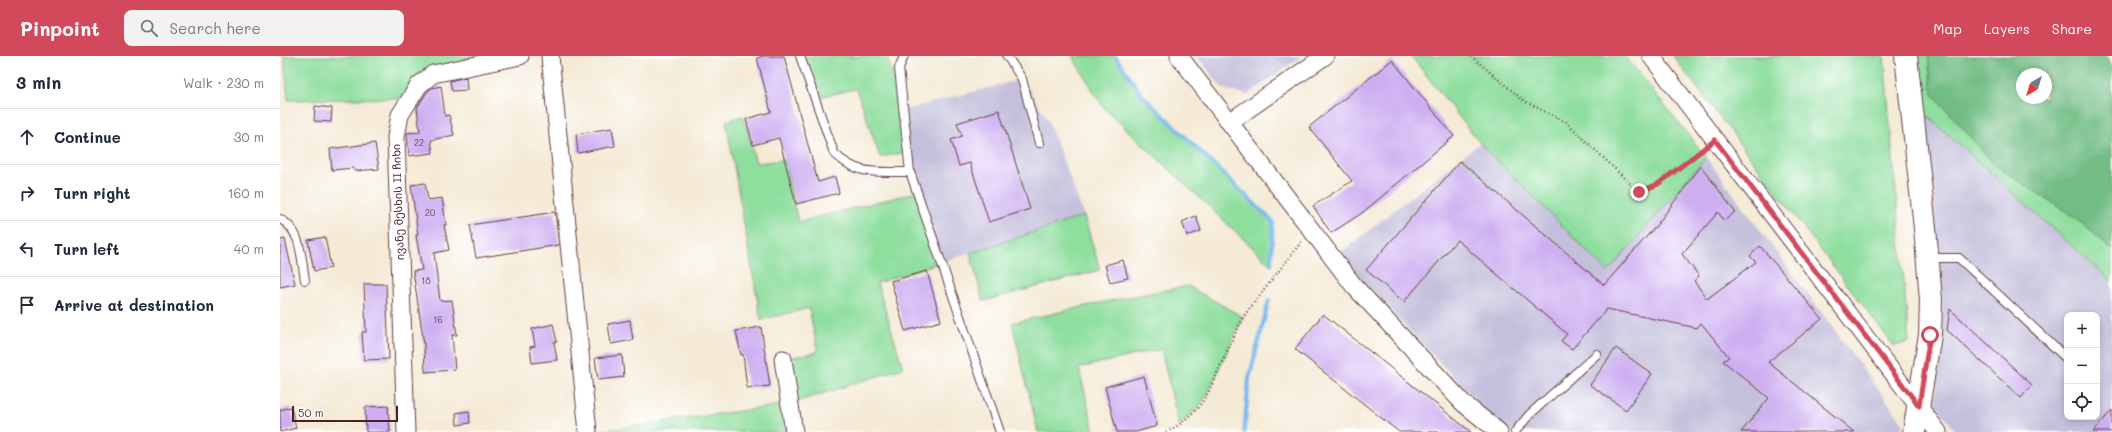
<!DOCTYPE html>
<html lang="en">
<head>
<meta charset="utf-8">
<style>
	:root { --surface:#fff; --page:#f2f2f3; --text:#1f2937; --muted:#747a83; --line:#e0e1e3; --accent:#d1495b }
	body { margin:0; font-family:Mali,"Noto Sans Georgian",sans-serif; background:var(--page); color:var(--text) }
	.controls { position:absolute; right:12px; bottom:12px; display:grid; overflow:hidden; border-radius:8px; box-shadow:0 2px 6px #0003 }
	.controls button { width:36px; height:36px; display:grid; place-items:center; padding:0; border:0; border-bottom:1px solid var(--line); background:var(--surface); color:var(--text); font:20px sans-serif }
	.compass { position:absolute; left:1736px; top:12px; width:36px; height:36px; border-radius:50%; background:var(--surface); box-shadow:0 2px 6px #0003; rotate:218deg }
	.scale { position:absolute; left:12px; bottom:10px; width:106px; box-sizing:border-box; padding-left:4px; border:2px solid #4a1f2b; border-top:0; font-size:11px; line-height:14px; white-space:nowrap; color:#4a1f2b; -webkit-text-stroke:3px #fff; paint-order:stroke }
	.stop { position:absolute; width:12px; height:12px; margin:-9px; border:3px solid #d1495b; border-radius:50%; background:#fff }
	.stop.end { background:#d1495b; border-color:#fff; box-shadow:0 1px 4px #0008 }
	.list { margin:0; padding:0; list-style:none }
	h2 { display:flex; justify-content:space-between; align-items:center; height:52px; margin:0; padding:0 16px; font-size:17px }
	h2 small { font-size:13px; font-weight:400; color:var(--muted) }
	.list li { display:grid; grid-template-columns:26px 1fr auto; gap:12px; align-items:center; box-sizing:border-box; height:56px; padding:0 16px; border-top:1px solid var(--line) }
	.list b { display:block; font-size:15px; white-space:nowrap }
	.list em { font-size:13px; font-style:normal; color:var(--muted) }
	.icon { flex:none; width:22px; height:22px; fill:none; stroke:currentColor; stroke-width:2; stroke-linecap:round; stroke-linejoin:round }
	.map { position:relative; flex:none; width:1832px; height:376px; overflow:hidden }
	header { display:flex; align-items:center; gap:24px; box-sizing:border-box; height:56px; padding:0 20px; background:var(--accent); color:#fff }
	header strong { font-size:19px }
	nav { display:flex; gap:22px; margin-inline-start:auto; font-size:14px }
	.search { width:280px; height:36px; background:var(--page); display:flex; align-items:center; gap:10px; box-sizing:border-box; padding:0 14px; border-radius:8px; color:var(--muted); font-size:15px }
	main { display:flex }
	aside { flex:1; background:var(--surface) }
	.map>svg:first-child { display:block }
</style>
</head>
<body>
<header>
<strong>Pinpoint</strong>
<div class="search"><svg class="icon" aria-label="search" viewBox="0 0 24 24"><circle cx="10" cy="10" r="6"/><path d="M15 15l6 6"/></svg>Search here</div>
<nav><a>Map</a><a>Layers</a><a>Share</a></nav>
</header>
<main>
<aside>
<h2>3 min<small>Walk · 230 m</small></h2>
<ul class="list">
<li><svg class="icon" aria-label="ahead" viewBox="0 0 24 24"><path d="M12 20V5M6 11l6-6 6 6"/></svg><div><b>Continue</b></div><em>30 m</em></li>
<li><svg class="icon" aria-label="right" viewBox="0 0 24 24"><path d="M7 20v-9h11M14 6l5 5-5 5"/></svg><div><b>Turn right</b></div><em>160 m</em></li>
<li><svg class="icon" aria-label="left" viewBox="0 0 24 24"><path d="M17 20v-9H6M10 6l-5 5 5 5"/></svg><div><b>Turn left</b></div><em>40 m</em></li>
<li><svg class="icon" aria-label="arrive" viewBox="0 0 24 24"><path d="M6 21V4h12l-3 4 3 4H6"/></svg><div><b>Arrive at destination</b></div></li>
</ul>
</aside>
<div class="map">
<svg width="1832" height="376" viewBox="0 0 1832 376">
	<rect width="100%" height="100%" fill="#fff"/>
	<filter id="ink" filterUnits="userSpaceOnUse"><feTurbulence type="fractalNoise" baseFrequency=".025" numOctaves="2"/><feDisplacementMap in="SourceGraphic" scale="8" xChannelSelector="R" yChannelSelector="G"/><feConvolveMatrix kernelMatrix="1 2 1 2 8 2 1 2 1" color-interpolation-filters="sRGB"/></filter>
	<filter id="wash" filterUnits="userSpaceOnUse"><feTurbulence type="fractalNoise" baseFrequency=".012" numOctaves="4" result="noise"/><feDisplacementMap in="SourceGraphic" scale="16" xChannelSelector="R" yChannelSelector="G"/><feGaussianBlur stdDeviation="0.9" result="paint"/><feColorMatrix in="noise" values="0 0 0 0 0 0 0 0 0 0 0 0 0 0 0 0 0 1.4 0 .05"/><feComposite in="paint" operator="in"/></filter>
	<g filter="url(#wash)">
		<rect width="100%" height="100%" fill="#f4ead5"/>
		<path fill="#c4c0db" fill-rule="evenodd" d="M917 0H1022L968 39 943 33Z
			M742 23 768 64 804 160 661 206 630 116 624 54Z
			M1643 56 1832 226V376H1677L1655 348 1663 252ZM1787 259H1817V361H1787Z
			M1200 87 1328 216 1426 101 1624 368 1620 376H1230L1215 364 1057 199Z"/>
		<path fill="#8ede9e" stroke="#6c7e64" d="M4 0H194L195 9 153 18 131 42 8 44Z
			M520 0H607L624 54 628 96 600 101 576 33 535 42Z
			M792 0H835L862 39 993 166 991 209 824 52Z
			M1131 0H1345L1426 101 1328 216 1200 87Z
			M1393 0H1604L1629 286 1614 290Z
			M1636 0H1648L1652 37 1715 109 1795 161 1832 194V226L1643 56Z
			M463 60 476 107 504 104 518 166 637 136 661 206 597 227 623 312 510 348 514 376H312L509 348 503 303 538 296 529 252 481 264 446 65Z
			M804 160 820 214 703 245 690 197Z
			M908 230 963 261 928 337 918 352 899 369 881 293 799 312 814 376H758L732 267 828 245Z"/>
		<path fill="#72bd85" stroke="#5e6e58" fill-rule="evenodd" d="M1648 0H1825L1832 10V194L1795 161 1715 109 1652 37ZM1742 18H1766V42H1742Z"/>
		<g fill="none" stroke-linecap="round" stroke-linejoin="round">
			<path stroke="#76b8eb" stroke-width="4" d="M835 0 862 39 993 166 991 209
				M964 376 969 323 989 244"/>
		</g>
		<g id="blocks">
			<path fill="#cdaff1" d="M483 0H504L538 126 555 121 559 137 516 148 499 82 473 89 466 63 491 56 477 2Z
				M1112 4 1174 80 1082 157 1051 177 1033 150 1072 125 1029 71Z
				M186 21 187 34 172 35 170 25Z
				M161 30 165 60 169 59 174 79 151 84 153 97 129 100 127 77 140 76 137 52 147 36 152 32Z
				M35 50 52 52 51 66 34 65Z
				M719 54 750 153 709 166 690 107 679 110 671 84 682 80 677 67Z
				M332 72 335 90 298 97 296 78Z
				M95 87 99 113 74 115V112L52 114 50 93Z
				M1180 105 1324 229 1376 170 1421 110 1455 156 1444 165 1438 156 1402 198 1419 220 1414 225 1427 243 1476 206 1470 200 1480 190 1542 263 1488 306 1574 376H1461L1489 342 1443 305 1449 301 1421 267 1417 272 1327 253 1292 293 1281 285 1287 278 1177 184 1124 246 1086 214Z
				M145 127 148 144 162 142 166 169H164L169 194 154 197 160 245 172 244 177 279H172L175 314 145 316 144 289 133 215 142 214 136 179H138L131 129Z
				M275 156 279 189 196 202 190 169Z
				M916 160 921 175 907 180 902 166Z
				M45 181 51 212 34 215 28 184Z
				M5 183 15 228 0 231V184Z
				M843 204 848 222 830 226 825 209Z
				M647 215 661 265 625 275 611 225Z
				M84 228H106L109 303 84 304 82 276H86Z
				M1670 253 1752 329 1741 342 1667 274Z
				M1043 258 1191 376H1119L1015 293Z
				M350 264 353 284 331 288 328 268Z
				M273 268 277 286H274L277 304 252 307 250 291 255 290 252 273Z
				M481 271 490 330 467 332 463 298 461 299 456 275Z
				M1336 292 1372 318 1346 354 1310 329Z
				M342 299 344 321 318 324 315 302Z
				M864 320 877 370 856 376H837L825 331Z
				M108 350 110 376H86L85 351Z
				M11 351 16 372 0 376V354Z
				M1832 354V376H1813Z
				M189 355 190 367 177 369 176 357Z"/>
		</g>
	</g>
	<g filter="url(#ink)">
		<use href="#blocks" fill-opacity="0" stroke="#643d44" stroke-width="1"/>
		<g fill="none" stroke-linecap="round" stroke-linejoin="round">
			<g stroke="#643d44" stroke-width="10">
				<path id="lane" d="M520 0 554 97C578 121 599 115 630 116
					M624 0 619 12 630 116 720 376
					M727 0 742 23 759 87
					M0 163C22 174 21 202 25 224
					M1648 202H1679L1787 303
					M1235 376 1249 359 1317 298"/>
			</g>
			<g stroke="#643d44" stroke-width="19">
				<path id="street" d="M270 0 308 376
					M899 0 1074 230 1183 347 1219 376
					M1371 0 1658 376
					M951 65 1045 0
					M503 303 514 376
					M126 376 116 81 120 59 139 29 153 18 240 0"/>
			</g>
			<g stroke="#643d44" stroke-width="24">
				<path id="secondary" d="M1626 0 1645 172 1651 244 1650 279 1634 376"/>
			</g>
			<path stroke="#643d44" stroke-width="2.5" stroke-dasharray="1 3" stroke-linecap="butt" d="M1191 0 1244 45 1286 66 1359 136 1378 128 1424 93
				M886 376 899 369 918 352 928 337 963 261 1022 185"/>
			<use href="#lane" stroke="#fff" stroke-width="8"/>
			<use href="#street" stroke="#fff" stroke-width="17"/>
			<use href="#secondary" stroke="#fff" stroke-width="22"/>
		</g>
	</g>
	<g fill="none" stroke-linecap="round" stroke-linejoin="round" filter="url(#ink)">
		<path stroke="#d1495b" stroke-width="5" d="M1359 136 1378 128 1435 84 1639 350 1650 279"/>
	</g>
	<g text-anchor="middle" stroke-width="3" stroke-linejoin="round" paint-order="stroke">
		<g font-size="9" fill="#6b435c">
			<text x="139" y="90">22</text>
			<text x="150" y="160">20</text>
			<text x="146" y="228">18</text>
			<text x="158" y="267">16</text>
		</g>
		<g font-size="11" fill="#4a1f2b" stroke="#fff">
			<text transform="translate(118 146) rotate(-92)" y="4">ივანე მესხის II ჩიხი</text>
		</g>
	</g>
</svg>
<div class="controls">
<button>+</button>
<button>−</button>
<button><svg class="icon" aria-label="locate" viewBox="0 0 24 24"><circle cx="12" cy="12" r="6"/><path d="M12 2v4M12 18v4M2 12h4M18 12h4"/></svg></button>
</div>
<svg class="compass" viewBox="-18 -18 36 36"><path d="M0-13l5 13h-10z" fill="#e53935"/><path d="M0 13l5-13h-10z" fill="#747a83"/></svg>
<div class="scale">50 m</div>
<div class="stop" style="left:1650px;top:279px"></div>
<div class="stop end" style="left:1359px;top:136px"></div>
</div>
</main>
</body>
</html>
